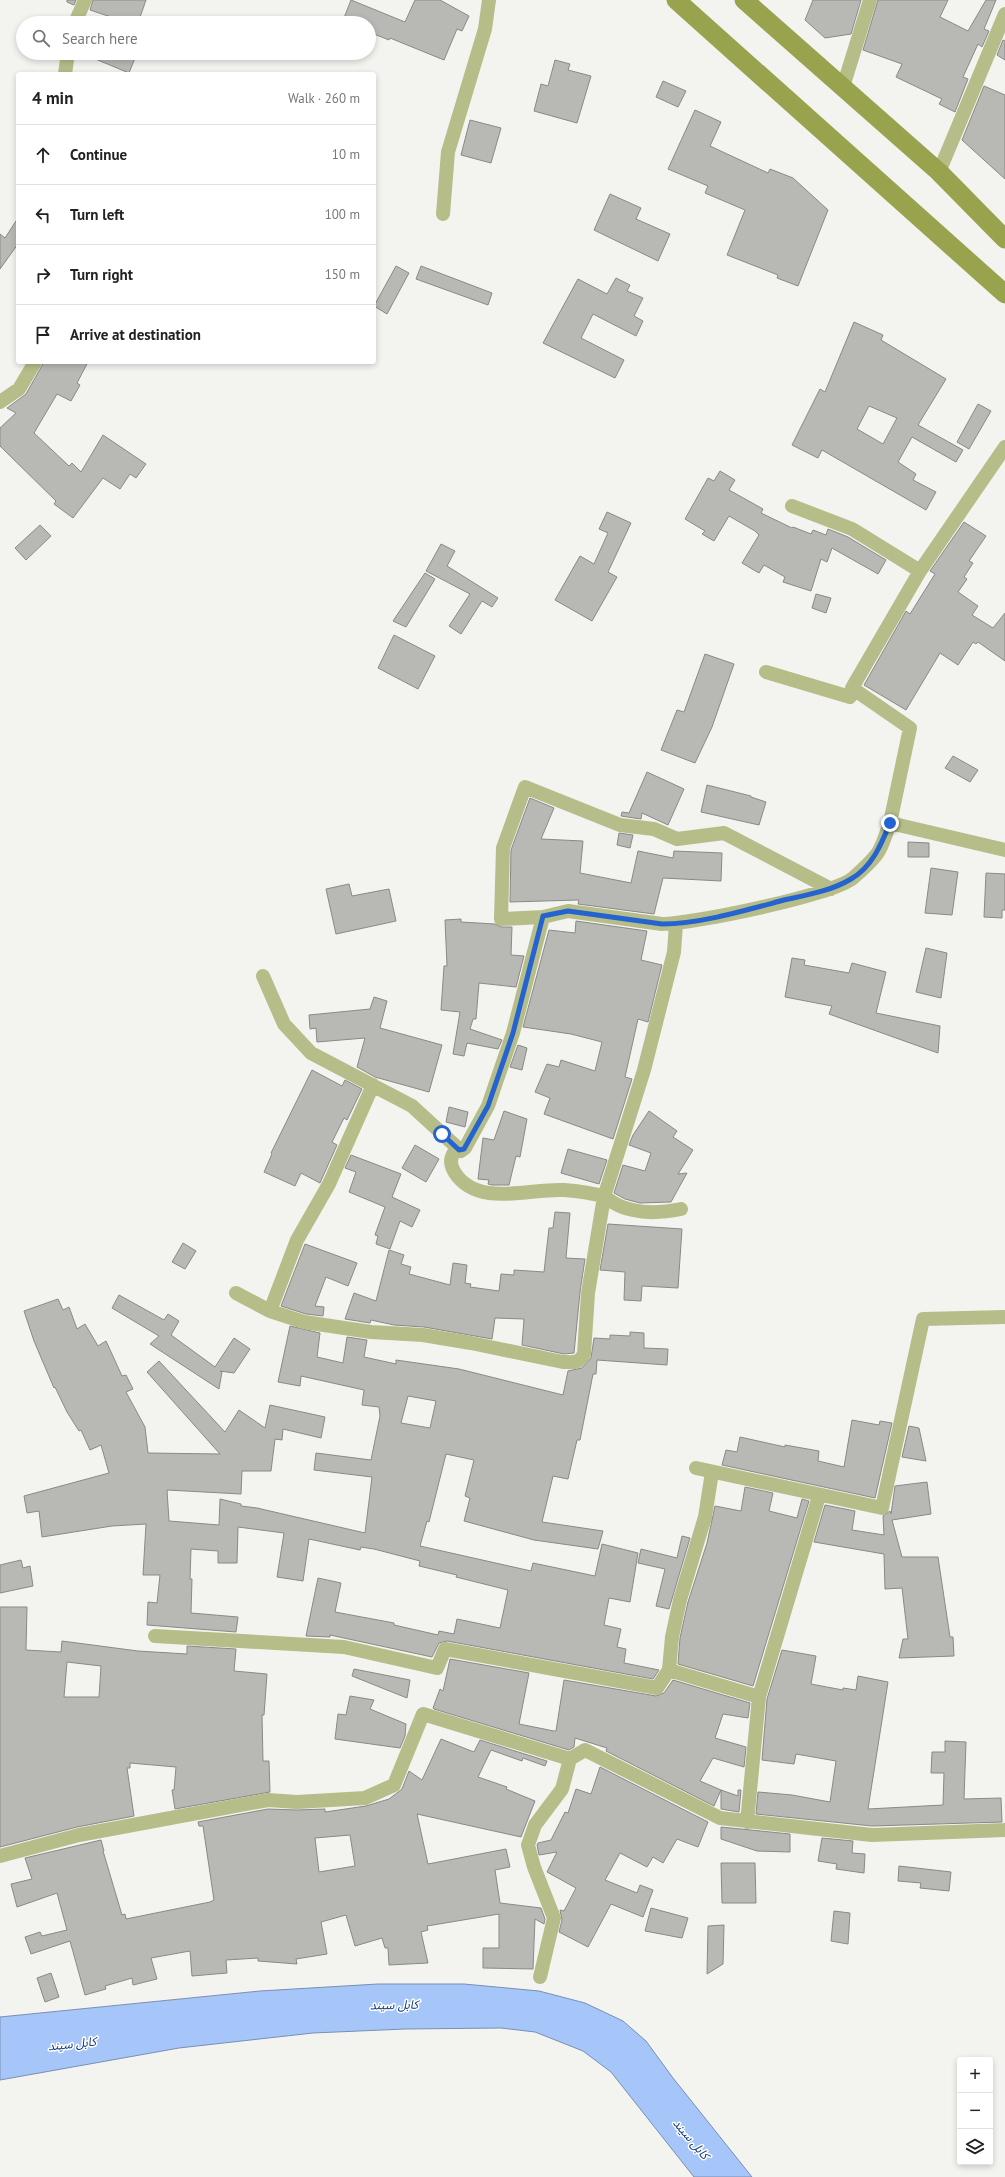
<!DOCTYPE html>
<html lang="en">
<head>
<meta charset="utf-8">
<style>
	:root { --surface:#fff; --page:#f6f6f6; --text:#222; --muted:#767676; --line:#e0e0e0 }
	body { margin:0; font-family:"PT Sans","Noto Sans Arabic",sans-serif; background:var(--page); color:var(--text) }
	.controls { position:absolute; right:12px; bottom:12px; display:grid; overflow:hidden; border-radius:4px; box-shadow:0 2px 6px #0003 }
	.controls button { width:36px; height:36px; display:grid; place-items:center; padding:0; border:0; border-bottom:1px solid var(--line); background:var(--surface); color:var(--text); font:20px sans-serif }
	.stop { position:absolute; width:12px; height:12px; margin:-9px; border:3px solid #2463d0; border-radius:50%; background:#fff }
	.stop.end { background:#2463d0; border-color:#fff; box-shadow:0 1px 4px #0008 }
	.list { margin:0; padding:0; list-style:none }
	h2 { display:flex; justify-content:space-between; align-items:center; height:52px; margin:0; padding:0 16px; font-size:17px }
	h2 small { font-size:13px; font-weight:400; color:var(--muted) }
	.list li { display:grid; grid-template-columns:26px 1fr auto; gap:12px; align-items:center; box-sizing:border-box; height:60px; padding:0 16px; border-top:1px solid var(--line) }
	.list b { display:block; font-size:15px; white-space:nowrap }
	.list em { font-size:13px; font-style:normal; color:var(--muted) }
	.icon { flex:none; width:22px; height:22px; fill:none; stroke:currentColor; stroke-width:2; stroke-linecap:round; stroke-linejoin:round }
	.map { position:relative; flex:none; width:1005px; height:2177px; overflow:hidden }
	.search { position:absolute; background:var(--surface); box-shadow:0 2px 6px #0003; left:16px; top:16px; width:360px; height:44px; display:flex; align-items:center; gap:10px; box-sizing:border-box; padding:0 14px; border-radius:22px; color:var(--muted); font-size:15px }
	.panel { position:absolute; background:var(--surface); box-shadow:0 2px 6px #0003; left:16px; top:72px; width:360px; height:292px; border-radius:4px }
	.map>svg:first-child { display:block }
</style>
</head>
<body>
<div class="map">
<svg width="1005" height="2177" viewBox="0 0 1005 2177">
	<rect width="100%" height="100%" fill="#f3f4f0"/>
	<path fill="#a6c5f9" stroke="#798fb3" d="M378 1984H464L539 1991 585 2003 623 2021 646 2041 673 2078 752 2177H694L611 2072 583 2051 535 2032 501 2028 405 2029 313 2033 179 2048 0 2080V2017L260 1991Z"/>
	<path fill="#b8b8b5" stroke="#898a86" fill-rule="evenodd" d="M67 0H76L74 5 67 2Z
		M93 0H146L138 23H129L90 10Z
		M351 0 405 22 415 0H440L469 16 462 31 457 29 444 60 390 38 389 40 369 32V23H342Z
		M813 0H861L851 34 825 38 805 20Z
		M878 0H948L940 17 968 31 986 0H996L984 29 989 31 982 47 978 44 963 77 968 79 955 112 939 104 942 99 896 77 902 64 863 50Z
		M1003 40 1005 41V60L997 55Z
		M81 53H137L129 73Z
		M555 60 570 64 568 70 591 76 577 123 534 111 541 84 548 86Z
		M663 81 686 91 678 107 656 97Z
		M984 86 1005 95V179L962 140Z
		M695 110 721 122 710 146 768 173 770 169 793 178 828 210 798 286 777 278 778 275 727 255 745 210 705 193 708 186 668 169Z
		M470 120 501 128 491 163 461 155Z
		M610 194 641 208 636 219 670 234 658 261 594 230Z
		M18 218V244L0 269V234L5 238Z
		M396 266 409 273 387 314 374 306Z
		M421 266 492 293 488 305 416 279Z
		M616 278 630 285 627 291 643 298 634 316 643 321 636 336 593 314 581 338 624 360 615 378 543 343 578 279 607 294Z
		M854 322 883 335 881 340 946 379 918 425 963 450 956 462 912 437 898 462 916 474 913 480 936 492 926 510 822 450 818 458 792 445 820 389 825 392ZM869 406 897 418 883 444 857 429Z
		M44 362H88L77 383 80 385 71 401 57 394 34 433 69 466 72 463 81 472 103 435 146 464 136 478 130 474 120 489 103 478 73 518 54 504 56 501 0 446V428L16 413 7 408 26 394Z
		M978 404 991 411 969 449 957 442Z
		M720 471 735 480 729 490 763 509 761 513 792 528 793 527 811 534 813 530 826 535 828 529 848 537 886 560 878 574 832 548 827 562 821 559 811 591 783 582 785 577 764 565 759 573 742 563 759 535 755 531 729 516 714 541 702 534 705 531 685 519 708 478 714 481Z
		M607 512 631 523 608 572 617 577 592 621 555 600 580 556 594 564 608 533 599 529Z
		M964 522 986 536 969 561 973 563 964 577 967 579 958 592 978 606 972 615 993 628 1005 613V661L978 642 976 644 973 642 958 665 940 653 906 710 864 685 906 611 910 614 935 574 930 571Z
		M40 525 51 536 26 560 15 548Z
		M441 544 455 551 447 566 498 598 492 607 482 601 461 634 449 626 470 594 426 571Z
		M425 573 435 579 406 627 393 621Z
		M816 594 831 598 826 613 812 608Z
		M394 635 435 656 418 689 378 668Z
		M705 654 734 664 712 727 695 763 661 750 677 710 684 712Z
		M953 756 978 770 970 782 945 768Z
		M647 772 684 789 668 825 642 813 641 819 621 816 622 812 629 813Z
		M707 785 751 796V797L766 802 759 825 701 812Z
		M530 798 554 808 541 839 583 841 580 873 631 883 638 851 673 858 674 851 722 853 721 881 663 878 654 914 578 904 579 900 510 902 511 850Z
		M619 833 633 835 630 848 617 845Z
		M908 842 929 843V857H908Z
		M931 868 958 872 952 915 925 913Z
		M986 873 1005 874V910H1002V918L984 917Z
		M349 884 352 896 389 889 396 921 336 934 326 889Z
		M461 919V922L495 924 501 927H512L511 955 524 956 516 987 479 983 476 1019H473L470 1029 502 1040 498 1049 467 1043 464 1056 453 1054 460 1012 441 1010 444 966H447L445 920Z
		M576 921 647 931 641 960 662 965 648 1022 638 1019 625 1077 632 1079 613 1139 544 1114 550 1098 535 1092 547 1064 559 1067 561 1060 595 1071 602 1042 571 1034 523 1027 549 930 575 933Z
		M926 948 947 953 941 998 916 992Z
		M792 958 805 960 804 965 849 973 852 963 886 972 876 1013 940 1026 938 1053 829 1014 832 1006 785 997Z
		M374 997 387 1001 380 1028 442 1045 429 1092 375 1077 357 1067 365 1038 317 1042 316 1028 310 1029 309 1015 370 1009Z
		M518 1045 527 1048 522 1070 510 1067Z
		M312 1070 342 1086 345 1080 362 1089 347 1120 344 1118 332 1142 337 1145 320 1183 301 1173 295 1186 264 1172 272 1154 271 1153Z
		M449 1107 468 1112 465 1127 446 1122Z
		M504 1111 527 1119 520 1157 516 1156 509 1185H492L488 1184 489 1180 478 1179 483 1138 494 1140Z
		M649 1111 677 1131 673 1137 693 1150 678 1174 687 1173 671 1202 640 1203 625 1199 614 1193 623 1165 645 1171 651 1153 629 1145 633 1135Z
		M415 1145 439 1159 426 1182 402 1168Z
		M568 1149 607 1160 599 1184 561 1173Z
		M351 1155 401 1174 392 1197 420 1210 412 1227 400 1221 390 1249 376 1244 378 1236 375 1235 385 1207 349 1192 356 1172 345 1168Z
		M555 1212 570 1213 566 1258 585 1259 580 1292 574 1353 564 1354 522 1345 524 1319 495 1318 492 1339 424 1327 394 1325 371 1320 370 1323 345 1319 354 1293 376 1301 389 1250 404 1255 401 1264 411 1267 409 1274 450 1285 453 1263 467 1265 465 1283 471 1284 470 1287 499 1291 501 1274 514 1275V1270L544 1272 549 1228H553Z
		M608 1224 682 1229 678 1288 642 1286 641 1301 624 1300 625 1272 600 1270Z
		M183 1243 196 1251 185 1269 172 1262Z
		M305 1244 357 1263 348 1286 326 1277 315 1306 324 1307 323 1316 306 1314 281 1306Z
		M119 1295 164 1320 168 1314 179 1321 171 1335 215 1367 234 1338 250 1349 234 1373 220 1371 222 1372 219 1389 150 1344 159 1336 112 1308Z
		M58 1299 63 1310 69 1307 77 1329 85 1324 98 1346 106 1341 122 1376 126 1375 133 1389 126 1392 145 1427 148 1453 220 1454 147 1372 159 1361 225 1432 239 1410 265 1428 270 1405 325 1417 321 1438 283 1429 282 1440 275 1439 271 1471H242L241 1494 167 1490 169 1521 219 1525 220 1499 241 1504V1506L257 1508 365 1533 372 1477 314 1470 316 1453 371 1460 380 1416 379 1407 362 1405 364 1390 301 1376 300 1386 278 1382 290 1326 320 1333 317 1357 343 1363 347 1337 367 1340 364 1357 396 1364V1360L459 1369 563 1395 568 1371 582 1368 591 1358 594 1338 610 1339V1335L630 1336V1332L644 1333V1348L668 1349 667 1365 597 1360 596 1374H593L580 1440H577L568 1479 553 1476 542 1522 603 1531 598 1549 534 1540 464 1521 470 1498 465 1496 474 1460 446 1454 429 1522 427 1521 420 1546 531 1571 533 1563 595 1576 602 1544 638 1553 630 1602 609 1598 604 1625 621 1629 617 1647 626 1649 624 1663 659 1670 653 1679 447 1641 439 1643 432 1657 330 1635V1637L306 1636 318 1578 341 1583 335 1612 394 1623V1625L438 1635 439 1631 454 1634 457 1619 500 1628 508 1590 456 1577 457 1575 419 1566 420 1561 374 1549 361 1547 360 1550 309 1539 303 1581 277 1577 284 1533 238 1527 237 1563H218V1551L191 1549 190 1579H192L191 1613 238 1617 236 1632 147 1625 148 1602 157 1603 160 1575H143L146 1524 112 1526 42 1537 39 1511 27 1513 24 1496 109 1473 101 1445 90 1450 81 1430 79 1431 67 1412 55 1387 54 1388 34 1341 24 1311ZM408 1396 436 1401 430 1428 401 1423Z
		M852 1420 879 1425 880 1421 892 1423 875 1498 722 1465 726 1450 737 1452 740 1437 785 1447V1445L819 1451 818 1461 844 1467Z
		M909 1426 919 1428 926 1461 902 1457Z
		M927 1482 931 1514 892 1520 902 1557H938L950 1637H953L954 1656 899 1658 903 1639H908L902 1588 885 1589 884 1554 814 1542 825 1505 855 1511 852 1530 884 1535 883 1516 890 1511 891 1514 895 1486Z
		M745 1487 773 1493 769 1511 797 1518 802 1499 809 1501 753 1686 678 1664 680 1638 688 1602 707 1543 715 1506 741 1511Z
		M682 1536 690 1538 669 1609 656 1606 665 1569 638 1563 641 1549 677 1558Z
		M21 1560 23 1568 30 1566 33 1586 0 1593V1565Z
		M0 1607H27L26 1650 61 1652 62 1641 138 1651 187 1654V1646L236 1649 234 1671 267 1674 264 1715H262L263 1761H269L270 1792 175 1809 172 1790H174L176 1767 130 1763V1768H127L134 1816 77 1827 0 1847ZM67 1662 101 1666 99 1697H64Z
		M782 1650 816 1656 811 1684 843 1690V1688L856 1690 858 1676 888 1682 868 1809 943 1805 944 1773H931L932 1752H945V1741L966 1742 964 1799 1001 1798 1002 1822 872 1826 756 1814 758 1792 792 1795 830 1802 836 1761 796 1754 794 1764 762 1760 767 1699Z
		M450 1659 529 1673 519 1724 554 1731H556L564 1680 656 1696 664 1693 673 1680 750 1703 748 1718 723 1714 715 1738 746 1747 744 1767 713 1758 700 1781 721 1790 714 1806 606 1751 607 1748 575 1738 574 1747 569 1750 434 1709 433 1708 440 1689 443 1691Z
		M354 1669 410 1680 407 1698 352 1676Z
		M350 1696 374 1700 370 1709 406 1724 405 1736 400 1748 335 1739 338 1714 346 1715Z
		M441 1739 474 1752 480 1740 547 1761 545 1766 523 1758 522 1761 491 1750 478 1777 507 1787 506 1789 535 1801 521 1837 417 1814 428 1864 506 1849 510 1867 495 1870 500 1903 541 1908 545 1919 544 1924 535 1919 533 1969 483 1968V1948H499V1914L427 1926 428 1930 421 1932 428 1963 389 1965 388 1948H385L382 1938 355 1946 346 1915 321 1922 327 1954 296 1959 297 1964 258 1961V1958L226 1960 227 1973 192 1976 190 1951 151 1958 157 1979 133 1985 132 1978 105 1986 106 1989 85 1995 70 1941 31 1954 25 1937 40 1932 42 1936 67 1930 57 1893 17 1907 11 1884 32 1879 25 1858 101 1840 104 1851H103L122 1915 125 1914 126 1919 210 1902 214 1900 203 1826H199L198 1822 268 1809 297 1810 325 1809V1812L366 1806 389 1799 402 1789 409 1771 422 1780ZM350 1835 355 1866 319 1872 315 1838Z
		M600 1767 708 1822 698 1847 677 1839 663 1863 653 1857 647 1867 620 1853 605 1880 637 1893 640 1885 653 1890 643 1917 611 1904 588 1947 559 1932 562 1920 560 1910 564 1911 576 1888 547 1872 557 1852 539 1855 537 1845 538 1843 551 1840 565 1812 568 1813 576 1789 591 1794Z
		M721 1790 738 1796V1790H741L739 1812 721 1809Z
		M721 1827 790 1834V1852L757 1851 721 1839Z
		M822 1838 853 1841 852 1853 865 1854 864 1873 836 1869 837 1864 818 1861Z
		M721 1863H755L756 1903H722Z
		M899 1866 951 1872 949 1891 920 1888 921 1883 898 1881Z
		M651 1908 688 1918 682 1938 645 1931Z
		M834 1911 850 1913 848 1944 831 1941Z
		M724 1925 723 1964 707 1974 708 1926Z
		M51 1973 59 1997 45 2002 37 1978Z"/>
	<g fill="none" stroke-linecap="round" stroke-linejoin="round">
		<path stroke="#b6bd88" stroke-width="14" d="M75 23 85 0
			M65 74 68 53
			M843 87 870 0
			M939 172 1005 14
			M443 214 448 152 485 29 489 0
			M0 402 19 389 35 362
			M792 506 852 529 920 571
			M766 672 850 697 852 688 920 571 1005 447
			M852 688 910 728 890 823
			M543 917 501 919 503 848 525 787 620 825 654 829 677 839 724 833 831 889
			M263 976 284 1024 311 1053 412 1106 461 1151 465 1148 488 1106 513 1033 543 917 568 911 662 924C692 924 833 895 853 878 861 871 871 862 877 854 883 846 886 833 890 823L1005 850
			M457 1148C450 1157 449 1163 455 1173 478 1208 530 1188 564 1190 576 1191 591 1193 603 1196 607 1198 611 1202 616 1204 621 1207 628 1209 633 1210 649 1214 666 1212 681 1209
			M236 1293 270 1311 304 1322 371 1332 423 1335 471 1343 563 1362C573 1362 579 1364 584 1354L588 1293 604 1197 644 1070 674 952 676 924
			M270 1311 297 1240 329 1184 373 1085
			M696 1468 882 1508 923 1319 1005 1317
			M155 1636 344 1647 437 1668 445 1649 657 1688 669 1670 759 1697 747 1822
			M669 1670 672 1637 680 1600 705 1517 712 1472
			M759 1697 819 1496
			M0 1856 79 1835 268 1800 297 1802 365 1798 394 1785 423 1714 570 1759 585 1750 720 1818 872 1835 1005 1830
			M540 1977 554 1918 534 1867 528 1845 535 1825 562 1789 570 1759"/>
		<path stroke="#99a24d" stroke-width="19" d="M676 0 1005 294
			M744 0 939 172 1005 239"/>
	</g>
	<g fill="none" stroke-linecap="round" stroke-linejoin="round">
		<path stroke="#2463d0" stroke-width="5" d="M442 1134 459 1150 464 1149 488 1106 513 1033 543 916 568 911 662 924C700 924 747 910 784 900 807 895 831 891 851 879 872 867 881 845 890 823"/>
	</g>
	<g text-anchor="middle" stroke-width="3" stroke-linejoin="round" paint-order="stroke">
		<g font-size="12" font-style="italic" fill="#0d3880" stroke="#fffffe">
			<text transform="translate(394 2005) rotate(-1)" y="4">کابل سيند</text>
			<text transform="translate(72 2044) rotate(-6)" y="4">کابل سيند</text>
			<text transform="translate(691 2139) rotate(50)" y="4">کابل سيند</text>
		</g>
	</g>
</svg>
<div class="controls">
<button>+</button>
<button>−</button>
<button><svg class="icon" aria-label="layers" viewBox="0 0 24 24"><path d="M12 4l9 5-9 5-9-5zM3 14l9 5 9-5"/></svg></button>
</div>
<div class="stop" style="left:442px;top:1134px"></div>
<div class="stop end" style="left:890px;top:823px"></div>
<div class="search"><svg class="icon" aria-label="search" viewBox="0 0 24 24"><circle cx="10" cy="10" r="6"/><path d="M15 15l6 6"/></svg>Search here</div>
<section class="panel">
<h2>4 min<small>Walk · 260 m</small></h2>
<ul class="list">
<li><svg class="icon" aria-label="ahead" viewBox="0 0 24 24"><path d="M12 20V5M6 11l6-6 6 6"/></svg><div><b>Continue</b></div><em>10 m</em></li>
<li><svg class="icon" aria-label="left" viewBox="0 0 24 24"><path d="M17 20v-9H6M10 6l-5 5 5 5"/></svg><div><b>Turn left</b></div><em>100 m</em></li>
<li><svg class="icon" aria-label="right" viewBox="0 0 24 24"><path d="M7 20v-9h11M14 6l5 5-5 5"/></svg><div><b>Turn right</b></div><em>150 m</em></li>
<li><svg class="icon" aria-label="arrive" viewBox="0 0 24 24"><path d="M6 21V4h12l-3 4 3 4H6"/></svg><div><b>Arrive at destination</b></div></li>
</ul>
</section>
</div>
</body>
</html>
